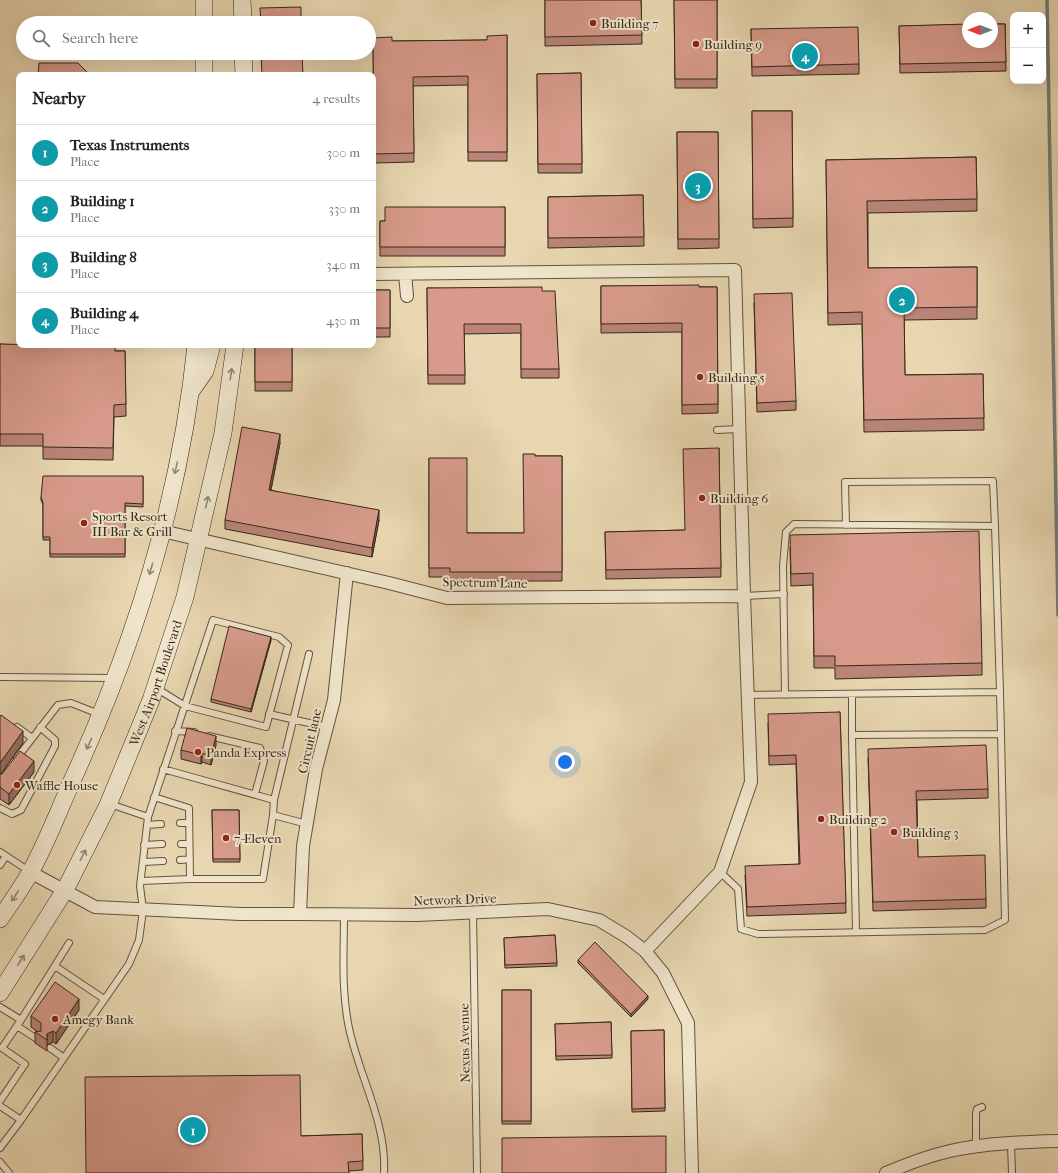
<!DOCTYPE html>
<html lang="en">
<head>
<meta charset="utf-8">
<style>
	:root { --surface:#fff; --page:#f2f2f2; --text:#222; --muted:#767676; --line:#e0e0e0; --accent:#db2777 }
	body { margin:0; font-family:"IM FELL French Canon",serif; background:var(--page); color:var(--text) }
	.controls { position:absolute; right:12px; top:12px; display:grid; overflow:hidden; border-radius:8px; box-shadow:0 4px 16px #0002 }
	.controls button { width:36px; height:36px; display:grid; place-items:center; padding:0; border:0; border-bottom:1px solid var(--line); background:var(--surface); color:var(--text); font:20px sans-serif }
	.compass { position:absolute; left:962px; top:12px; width:36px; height:36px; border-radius:50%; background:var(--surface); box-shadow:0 4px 16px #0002; rotate:270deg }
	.you { position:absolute; left:565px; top:762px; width:14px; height:14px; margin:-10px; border:3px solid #fff; border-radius:50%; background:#1a73e8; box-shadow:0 0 0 6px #1a73e833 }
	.badge { display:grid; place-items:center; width:26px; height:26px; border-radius:50%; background:var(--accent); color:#fff; font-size:13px; font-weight:700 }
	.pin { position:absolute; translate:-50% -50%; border:2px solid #fff; box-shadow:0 1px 4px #0006 }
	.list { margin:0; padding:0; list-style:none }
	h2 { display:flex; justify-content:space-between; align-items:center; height:52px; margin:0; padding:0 16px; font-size:17px }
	h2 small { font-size:13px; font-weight:400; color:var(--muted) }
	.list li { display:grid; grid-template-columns:26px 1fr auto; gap:12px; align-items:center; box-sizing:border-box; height:56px; padding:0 16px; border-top:1px solid var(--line) }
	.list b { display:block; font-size:15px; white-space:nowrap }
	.list p { margin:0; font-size:13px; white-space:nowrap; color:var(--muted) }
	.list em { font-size:13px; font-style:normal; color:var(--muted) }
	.icon { flex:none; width:22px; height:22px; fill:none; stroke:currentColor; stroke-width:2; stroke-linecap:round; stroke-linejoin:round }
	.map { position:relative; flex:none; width:1058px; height:1173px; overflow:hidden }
	.search { position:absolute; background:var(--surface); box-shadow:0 4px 16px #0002; left:16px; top:16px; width:360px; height:44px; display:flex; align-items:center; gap:10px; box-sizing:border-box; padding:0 14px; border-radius:22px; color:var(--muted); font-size:15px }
	.panel { position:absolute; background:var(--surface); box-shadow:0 4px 16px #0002; left:16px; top:72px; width:360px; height:276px; border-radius:8px }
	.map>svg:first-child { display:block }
</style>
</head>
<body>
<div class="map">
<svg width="1058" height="1173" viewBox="0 0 1058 1173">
	<rect width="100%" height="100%" fill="#e8d7b1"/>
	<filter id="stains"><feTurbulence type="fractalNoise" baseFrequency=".005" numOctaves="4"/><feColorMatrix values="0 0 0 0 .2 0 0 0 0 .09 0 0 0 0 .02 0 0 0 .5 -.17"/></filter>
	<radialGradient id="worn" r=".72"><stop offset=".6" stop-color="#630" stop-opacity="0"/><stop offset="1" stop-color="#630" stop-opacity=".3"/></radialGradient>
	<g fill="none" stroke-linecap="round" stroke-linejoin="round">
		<path stroke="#707e75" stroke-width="3.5" d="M1047 0 1058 615"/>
		<g stroke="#62543e" stroke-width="8">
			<path id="service" d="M717 430 739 429
				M846 525 845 482 993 481 995 526
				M744 596 784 594
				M0 677 114 678
				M852 694V735
				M748 695 1000 692 1001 734
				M785 695 783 566 786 532 794 524 995 526 1000 692
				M269 714 327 727
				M17 727 32 738
				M175 731 194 732
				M209 736 260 748 264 761 255 794
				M17 758 58 705 71 703 99 714
				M163 769 274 800 273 815 307 824
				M154 797 189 808 190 879
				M274 800 309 654
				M110 804 148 817
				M0 808 12 814 21 810 55 746V740L40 727
				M180 823H189
				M147 825 161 824
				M181 844H189
				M144 845 162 844
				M0 852 29 871
				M180 860 190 859
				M143 862 163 861
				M0 865 6 856
				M720 872 738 889 741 929 758 934 985 930 1005 920 1001 734 852 735 856 932
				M141 881 190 879H263L273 815
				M473 912 477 1173
				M344 914C344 952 341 990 349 1028 359 1076 387 1123 384 1173
				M55 966 104 999
				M0 1007 21 1020 69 943
				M17 1026 37 1039
				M50 1048 64 1058
				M0 1101 25 1064 2 1048 21 1020
				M0 1106 21 1120
				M1011 1144 1012 1173
				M976 1147V1113L977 1109 982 1107
				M0 1148 21 1120 129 964 139 940 143 910 140 886 148 817 213 620 279 637 288 645 266 727 185 706 156 688
				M0 1162 9 1173"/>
		</g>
		<g stroke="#62543e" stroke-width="14">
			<path id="minor" d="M373 274 735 270 744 596 751 782 720 872 645 951
				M405 274 407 296
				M162 531 389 583 447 598 744 596
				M30 872 95 907 240 914H300L417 915 548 909 599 920 627 937 645 951 663 973 688 1023 692 1173
				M300 914 303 846 316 769 334 700 347 573
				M886 1173C907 1164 928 1156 950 1151 985 1143 1023 1142 1058 1141"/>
		</g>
		<g stroke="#352818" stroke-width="18">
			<g id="secondary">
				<path d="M242 0 243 23"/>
				<path d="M204 23V0"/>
				<path d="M204 53V75"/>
				<path d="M243 53 244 75"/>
				<path d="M191 391 205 371 212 345"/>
				<path d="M0 919C10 904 21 889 30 873 46 844 58 813 71 783 134 646 181 496 196 345"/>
				<path id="s1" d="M0 993 65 890 108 805 151 700 185 597 223 433 235 345"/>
			</g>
		</g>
		<use href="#service" stroke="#f0e5cc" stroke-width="6"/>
		<use href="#minor" stroke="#f0e5cc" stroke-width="12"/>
		<use href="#secondary" stroke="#f0e5cc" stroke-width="17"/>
	</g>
	<path fill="#ba8578" stroke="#352818" d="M545 0H641L642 44 545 46Z
		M674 0H717V88H675Z
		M1005 24 1006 71 900 73 899 26Z
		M751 29 859 64V74L752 76Z
		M507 35V161H468V85L413 86 414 162 374 163 373 38 392 41 487 40Z
		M581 73 582 173H538L537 74Z
		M752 111H792L793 227 753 228Z
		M677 132H718L719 248 678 249Z
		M976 157 977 211 868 213V268L977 267V319L904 320 905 375 983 374 984 430 864 432 862 324 828 325 826 160Z
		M643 195 644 246 548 248V197Z
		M505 207V256H380V221H385Z
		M601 286 717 287 718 413 682 414V332L601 333Z
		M427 288 542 291 559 369V378H521V333L464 334 465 384H428Z
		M373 290H390V337H373Z
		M754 303 796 401V410L757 412Z
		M0 344 115 351H125L126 416 114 417 113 460 43 459V446H0Z
		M255 345H292V391H255Z
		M280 443 271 490 379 520 372 557 225 529V520Z
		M719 448 721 577 606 579 605 532 685 530Z
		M535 456H562V581H450V577H429V458L467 533H524Z
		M143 476V507L125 506V557H50V540H43V505L41 500V497Z
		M790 547 982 663V675L835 679V668H814L813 585 791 586Z
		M271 640 251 712 211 702V699Z
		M840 712 846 913 747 916 745 875 799 864 796 764 769 765 768 723Z
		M0 716 23 743 1 774 34 772 9 805 0 799Z
		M216 745 211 765 202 762 201 764 181 759V750Z
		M868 758 988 789V798L917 800 918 857 986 899V908L873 911Z
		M212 810H239L240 862H213Z
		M555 935 557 966 505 968 504 938Z
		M578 960 648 999 631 1017 578 963Z
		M502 990H531V1124H502Z
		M79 1010 56 1044 53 1042 47 1045V1051L35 1043V1032H38L31 1027V1016Z
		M611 1022 612 1058 556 1060 555 1024Z
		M664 1030 665 1111 632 1112 631 1031Z
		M362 1134 363 1170 349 1171 301 1136Z"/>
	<path fill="#976c61" stroke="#352818" d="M280 434V443L269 499V490Z
		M379 510V520L372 557V548Z
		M271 637V640L251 712V709Z
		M23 731V743L0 775V763Z
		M216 736V745L211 765V756Z
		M202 753V762L201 764V755Z
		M34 761V772L9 805V794Z
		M648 996V999L631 1017V1014Z
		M79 999V1010L56 1044V1033Z
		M53 1031V1042L47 1045V1034Z"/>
	<path fill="#d89b8b" stroke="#352818" d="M545 0H641L642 35 545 37Z
		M674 0H717V79H675Z
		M301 7V23H261L260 8Z
		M968 24V42H992V24H1005L1006 62 900 64 899 26Z
		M858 27 859 64 752 67 751 29Z
		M507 35V152H468V76L413 77 414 153 374 154 373 38 392 37V41L487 40V36Z
		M261 53H302L303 75H262Z
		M39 63H78L90 75H158H38Z
		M581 73 582 164H538L537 74Z
		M752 111H792L793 218 753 219Z
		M677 132H718L719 239H678Z
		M976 157 977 199 867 201 868 268 977 267V307L904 308 905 375 983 374 984 418 864 420 862 312 828 313 826 160Z
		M643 195 644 237 548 238V197Z
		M385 207H505V247H380V221H385Z
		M699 285V287H717L718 404 682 405V323L601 324V286Z
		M542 287V291H555L559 369H521V324H464L465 375H428L427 288Z
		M373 290H390V328H373Z
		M792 293 796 401 757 403 754 294Z
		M0 344 44 345H115V351H125L126 404 114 405 113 448 43 447V434H0Z
		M255 345H292V382H255Z
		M242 427 280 434 269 490 379 510 372 548 225 520Z
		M719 448 721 568 606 570 605 532 685 530 683 449Z
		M523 454H535V456H562V572H450V568H429V458H467V533H524Z
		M43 476H143V504L125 503V554H50V537H43V503L41 497Z
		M979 531 982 663 835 666V656H814L813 573 791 574 790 535Z
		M229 626 271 637 251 709 211 699Z
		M840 712 846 903 747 907 745 866 800 864 796 755 769 756 768 714Z
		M1 715 23 731 0 763V716Z
		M187 728 216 736 211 756 202 753 201 755 181 750Z
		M986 745 988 789 916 791 918 857 985 855 986 899 873 902 868 749Z
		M20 751 34 761 9 794 0 787V774H2Z
		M212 810H239L240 859H213Z
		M555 935 557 963 505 965 504 938Z
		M595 942 648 996 631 1014 578 960Z
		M55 982 79 999 56 1033 53 1031 47 1034V1040L35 1032 41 1031V1023L31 1016Z
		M502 990H531V1121H502Z
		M611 1022 612 1055 556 1056 555 1024Z
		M664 1030 665 1108 632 1109 631 1031Z
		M300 1075 301 1136 362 1134 363 1161 348 1162 349 1173H86L85 1077Z
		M666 1136V1173H502V1138Z"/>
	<defs><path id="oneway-shaft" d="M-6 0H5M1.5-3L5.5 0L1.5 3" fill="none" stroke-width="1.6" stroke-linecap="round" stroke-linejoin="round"/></defs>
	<g stroke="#928672">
		<use href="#oneway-shaft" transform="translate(231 374) rotate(-82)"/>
		<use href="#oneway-shaft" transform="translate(176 468) rotate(103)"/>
		<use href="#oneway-shaft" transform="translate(207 502) rotate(-77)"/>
		<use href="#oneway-shaft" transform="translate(151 569) rotate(106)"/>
		<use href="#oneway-shaft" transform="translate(89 744) rotate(115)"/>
		<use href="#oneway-shaft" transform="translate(83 855) rotate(-63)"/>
		<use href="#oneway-shaft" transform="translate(15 896) rotate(123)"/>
		<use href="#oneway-shaft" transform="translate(21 960) rotate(-58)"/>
	</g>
	<g fill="#8f2418" stroke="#f0e5cc" stroke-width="1.5">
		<circle cx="593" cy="23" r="4"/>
		<circle cx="696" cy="44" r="4"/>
		<circle cx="700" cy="377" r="4"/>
		<circle cx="702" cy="498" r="4"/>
		<circle cx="84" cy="523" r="4"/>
		<circle cx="198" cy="752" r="4"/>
		<circle cx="17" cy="785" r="4"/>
		<circle cx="821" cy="819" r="4"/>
		<circle cx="894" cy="832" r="4"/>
		<circle cx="226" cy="838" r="4"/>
		<circle cx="55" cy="1019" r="4"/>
	</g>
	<g text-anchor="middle" stroke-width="4" stroke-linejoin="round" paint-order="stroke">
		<g font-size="13" fill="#352818" stroke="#f0e5cc" text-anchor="start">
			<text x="601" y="28">Building 7</text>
			<text x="704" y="49">Building 9</text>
			<text x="708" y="382">Building 5</text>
			<text x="710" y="503">Building 6</text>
			<text x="92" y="521">Sports Resort<tspan x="92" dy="15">III Bar &amp; Grill</tspan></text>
			<text x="206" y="757">Panda Express</text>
			<text x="25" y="790">Waffle House</text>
			<text x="829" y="824">Building 2</text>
			<text x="902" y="837">Building 3</text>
			<text x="234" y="843">7-Eleven</text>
			<text x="63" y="1024">Amegy Bank</text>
		</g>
		<g font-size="13" fill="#352818" stroke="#f0e5cc">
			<text transform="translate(485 582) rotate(1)" y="5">Spectrum Lane</text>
			<text dy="5" stroke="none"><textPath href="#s1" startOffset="348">West Airport Boulevard</textPath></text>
			<text transform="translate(309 741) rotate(-77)" y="5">Circuit lane</text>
			<text transform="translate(455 899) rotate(-2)" y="5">Network Drive</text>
			<text transform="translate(464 1043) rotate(-91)" y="5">Nexus Avenue</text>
		</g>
	</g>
	<rect width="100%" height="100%" filter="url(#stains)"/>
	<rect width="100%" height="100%" fill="url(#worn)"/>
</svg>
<div class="controls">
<button>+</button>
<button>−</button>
</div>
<svg class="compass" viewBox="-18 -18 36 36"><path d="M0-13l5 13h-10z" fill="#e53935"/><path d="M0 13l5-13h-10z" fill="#767676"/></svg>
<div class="you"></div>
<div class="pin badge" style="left:193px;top:1130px;background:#0f9aa8">1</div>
<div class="pin badge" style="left:902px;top:300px;background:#0f9aa8">2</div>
<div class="pin badge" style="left:698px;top:186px;background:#0f9aa8">3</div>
<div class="pin badge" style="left:805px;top:56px;background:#0f9aa8">4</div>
<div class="search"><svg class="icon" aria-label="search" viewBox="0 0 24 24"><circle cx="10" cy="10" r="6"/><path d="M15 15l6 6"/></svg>Search here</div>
<section class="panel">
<h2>Nearby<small>4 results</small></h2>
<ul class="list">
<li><span class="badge" style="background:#0f9aa8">1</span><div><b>Texas Instruments</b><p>Place</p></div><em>300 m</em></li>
<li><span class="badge" style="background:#0f9aa8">2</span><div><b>Building 1</b><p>Place</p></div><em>330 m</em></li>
<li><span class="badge" style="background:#0f9aa8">3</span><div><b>Building 8</b><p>Place</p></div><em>340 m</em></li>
<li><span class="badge" style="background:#0f9aa8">4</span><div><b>Building 4</b><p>Place</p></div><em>430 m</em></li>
</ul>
</section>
</div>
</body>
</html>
